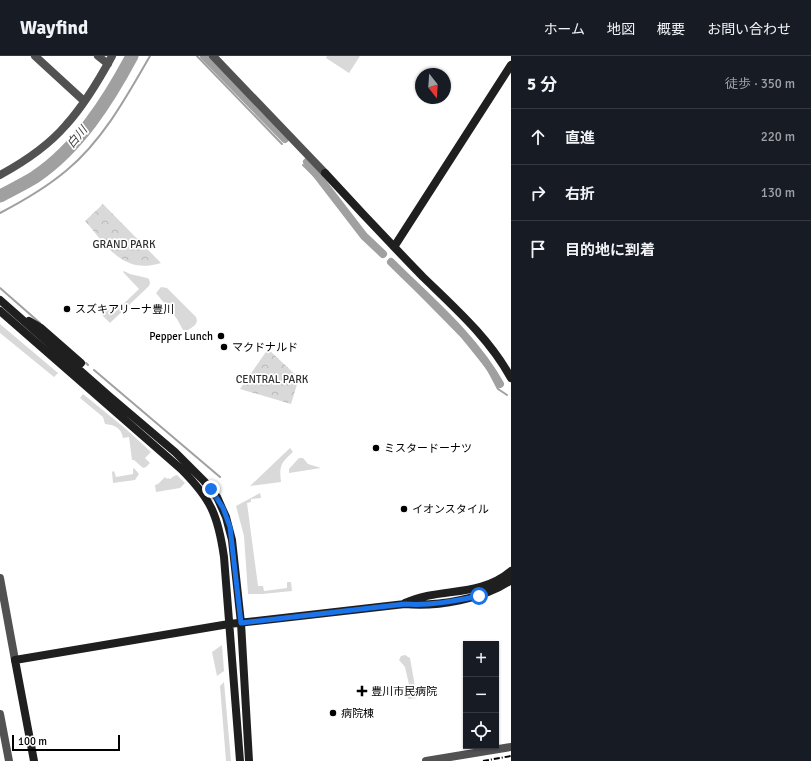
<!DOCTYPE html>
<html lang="ja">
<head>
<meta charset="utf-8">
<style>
	:root { --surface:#171b24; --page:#242831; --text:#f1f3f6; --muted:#9ea1a6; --line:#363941 }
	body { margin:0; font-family:Signika,"Noto Sans JP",sans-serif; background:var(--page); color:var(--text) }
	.controls { position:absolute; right:12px; bottom:12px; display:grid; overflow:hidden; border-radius:0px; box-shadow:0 1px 3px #0004 }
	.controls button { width:36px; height:36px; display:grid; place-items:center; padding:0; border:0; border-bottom:1px solid var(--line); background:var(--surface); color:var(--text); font:20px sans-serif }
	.compass { position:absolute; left:415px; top:12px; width:36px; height:36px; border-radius:50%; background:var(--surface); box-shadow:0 1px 3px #0004; rotate:163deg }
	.scale { position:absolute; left:12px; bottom:10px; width:108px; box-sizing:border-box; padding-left:4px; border:2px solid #000; border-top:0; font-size:11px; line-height:14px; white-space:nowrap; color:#000; -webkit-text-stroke:3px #fff; paint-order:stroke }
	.stop { position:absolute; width:12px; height:12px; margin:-9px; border:3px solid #1a73e8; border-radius:50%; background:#fff }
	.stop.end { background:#1a73e8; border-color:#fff; box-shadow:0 1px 4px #0008 }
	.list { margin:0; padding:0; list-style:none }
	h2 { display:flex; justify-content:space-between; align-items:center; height:52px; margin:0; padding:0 16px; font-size:17px }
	h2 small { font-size:13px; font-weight:400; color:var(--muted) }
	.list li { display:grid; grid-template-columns:26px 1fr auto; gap:12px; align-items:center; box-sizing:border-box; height:56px; padding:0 16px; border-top:1px solid var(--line) }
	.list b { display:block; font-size:15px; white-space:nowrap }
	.list em { font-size:13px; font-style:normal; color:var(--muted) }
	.icon { flex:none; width:22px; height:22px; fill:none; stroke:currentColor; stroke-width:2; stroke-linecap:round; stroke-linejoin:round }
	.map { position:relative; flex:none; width:511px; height:705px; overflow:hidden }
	header { display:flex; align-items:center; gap:24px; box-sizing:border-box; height:56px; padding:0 20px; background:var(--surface); border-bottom:1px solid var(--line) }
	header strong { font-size:19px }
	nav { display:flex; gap:22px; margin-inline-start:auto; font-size:14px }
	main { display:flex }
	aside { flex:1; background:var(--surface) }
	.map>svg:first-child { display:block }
</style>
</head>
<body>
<header>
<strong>Wayfind</strong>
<nav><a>ホーム</a><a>地図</a><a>概要</a><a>お問い合わせ</a></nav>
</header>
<main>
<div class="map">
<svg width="511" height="705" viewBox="0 0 511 705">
	<defs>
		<pattern id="forest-crowns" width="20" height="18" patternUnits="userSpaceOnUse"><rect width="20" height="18" fill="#d9d9d9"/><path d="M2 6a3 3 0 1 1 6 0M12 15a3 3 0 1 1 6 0" fill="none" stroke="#b8b8b8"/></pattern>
	</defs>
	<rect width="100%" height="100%" fill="#fff"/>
	<path fill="#d9d9d9" d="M327 0H360L349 17 326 2Z
		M124 215 130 218 147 222 149 223 150 227 149 230 110 267 101 258 106 254H109L113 258 139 233 123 216Z
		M161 231 167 232 196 261C199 268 193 271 188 274H183L177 263 156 237Z
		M0 268 58 317 54 321 0 277Z
		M83 338 126 373 151 396 145 402 150 407 146 411 143 412 134 404H132L129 381 123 382C121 371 114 369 105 368L103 361 80 342Z
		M290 392 293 396C281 407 279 409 281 426L250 430Z
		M299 402H303L308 408 321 412 289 417V413Z
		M134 412 139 418 135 424 113 427 112 416 114 415 116 421 133 418V413Z
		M177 419 185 427 180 432 156 436 155 429 158 428 165 421 167 423 168 422 170 423 174 420Z
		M260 437 261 442 251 443V446L247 447 258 530H263L264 535 287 532V526H291L292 535 262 538H248L244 480 236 450Z
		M222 589 224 615 217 620 212 596Z
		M405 599 410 602 417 642 409 643 405 639 407 634 410 633 405 611 399 604 401 600Z
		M224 626 231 705H226L220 630Z"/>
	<path fill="url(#forest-crowns)" d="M103 148 161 207C123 219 107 190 85 165Z
		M268 293 299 322 291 348 240 333Z"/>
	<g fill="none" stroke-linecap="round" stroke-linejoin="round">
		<path stroke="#a0a0a0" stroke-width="2" d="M197 0 282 88
			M303 109 316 122 360 179 382 200
			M0 157C23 145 47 131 67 114 103 84 127 40 150 0
			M390 208 462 281 487 312 498 333 507 339
			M0 232 40 267
			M86 307 88 309
			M94 314 220 421"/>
		<path stroke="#a0a0a0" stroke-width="8" d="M204 0 285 83
			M307 106 364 180 383 198
			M391 206C429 244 474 281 500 328"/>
		<path stroke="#a0a0a0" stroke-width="13" d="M0 140C11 134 24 128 35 121 78 92 108 45 132 0"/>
		<path stroke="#525252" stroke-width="8" d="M35 0 84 45
			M98 0 108 8
			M213 0 325 117
			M0 119C24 106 48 90 66 69 84 49 99 24 112 0
			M0 522 15 604
			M0 658 9 705
			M426 705 511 691"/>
		<path stroke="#1f1f1f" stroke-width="8" d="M325 117C357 152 390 187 423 221 455 252 489 282 511 322
			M394 191 511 9
			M0 244 109 340 175 396 204 425 217 441 226 461 232 484 241 567 249 705
			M0 255 181 413C211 443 218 459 224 501L240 705
			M29 265 41 272 81 307
			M405 547C440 531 479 542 511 515
			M34 705 15 604 229 568 405 548C436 551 485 543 511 524"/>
		<path stroke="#000" stroke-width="2" stroke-dasharray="6 2 1 2" stroke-linecap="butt" d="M483 705 511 700"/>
	</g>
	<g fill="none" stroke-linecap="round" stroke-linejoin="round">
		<path stroke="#1a73e8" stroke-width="5" d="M211 433 223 452 230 471 241 567 405 548C429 550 455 545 479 540"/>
	</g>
	<g fill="#000" stroke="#fff" stroke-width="1.5">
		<circle cx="67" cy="253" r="4"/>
		<circle cx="221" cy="280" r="4"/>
		<circle cx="224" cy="291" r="4"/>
		<circle cx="376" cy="392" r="4"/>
		<circle cx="404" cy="453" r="4"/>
		<path d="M360 629h4v4h4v4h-4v4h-4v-4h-4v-4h4z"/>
		<circle cx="333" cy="657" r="4"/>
	</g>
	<g text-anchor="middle" stroke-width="3.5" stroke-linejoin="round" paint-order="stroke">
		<g font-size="11" fill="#303030" stroke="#fff">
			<text x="124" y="192">GRAND PARK</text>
			<text x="272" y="327">CENTRAL PARK</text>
		</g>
		<g font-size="11" fill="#000" stroke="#fff" text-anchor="start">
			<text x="75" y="257">スズキアリーナ豊川</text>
			<text x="213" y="284" text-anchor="end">Pepper Lunch</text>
			<text x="232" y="295">マクドナルド</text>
			<text x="384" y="396">ミスタードーナツ</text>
			<text x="412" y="457">イオンスタイル</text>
			<text x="371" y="639">豊川市民病院</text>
			<text x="341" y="661">病院棟</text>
		</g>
		<g font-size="12" font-style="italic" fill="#414141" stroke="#fff">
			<text transform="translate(77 81) rotate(-50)" y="4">白川</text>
		</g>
	</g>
</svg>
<div class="controls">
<button>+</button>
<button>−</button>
<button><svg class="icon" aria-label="locate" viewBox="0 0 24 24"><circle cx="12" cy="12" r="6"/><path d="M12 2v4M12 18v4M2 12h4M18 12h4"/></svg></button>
</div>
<svg class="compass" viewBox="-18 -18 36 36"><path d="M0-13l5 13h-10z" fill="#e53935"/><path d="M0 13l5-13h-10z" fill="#9ea1a6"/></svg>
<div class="scale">100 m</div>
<div class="stop" style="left:479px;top:540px"></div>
<div class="stop end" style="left:211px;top:433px"></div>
</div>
<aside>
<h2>5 分<small>徒歩 · 350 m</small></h2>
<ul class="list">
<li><svg class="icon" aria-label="ahead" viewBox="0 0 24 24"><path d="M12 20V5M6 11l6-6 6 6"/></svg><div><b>直進</b></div><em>220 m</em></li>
<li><svg class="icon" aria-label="right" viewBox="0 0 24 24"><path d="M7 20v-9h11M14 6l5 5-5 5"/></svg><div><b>右折</b></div><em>130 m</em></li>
<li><svg class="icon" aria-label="arrive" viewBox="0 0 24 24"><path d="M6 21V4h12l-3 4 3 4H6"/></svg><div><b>目的地に到着</b></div></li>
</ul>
</aside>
</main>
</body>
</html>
